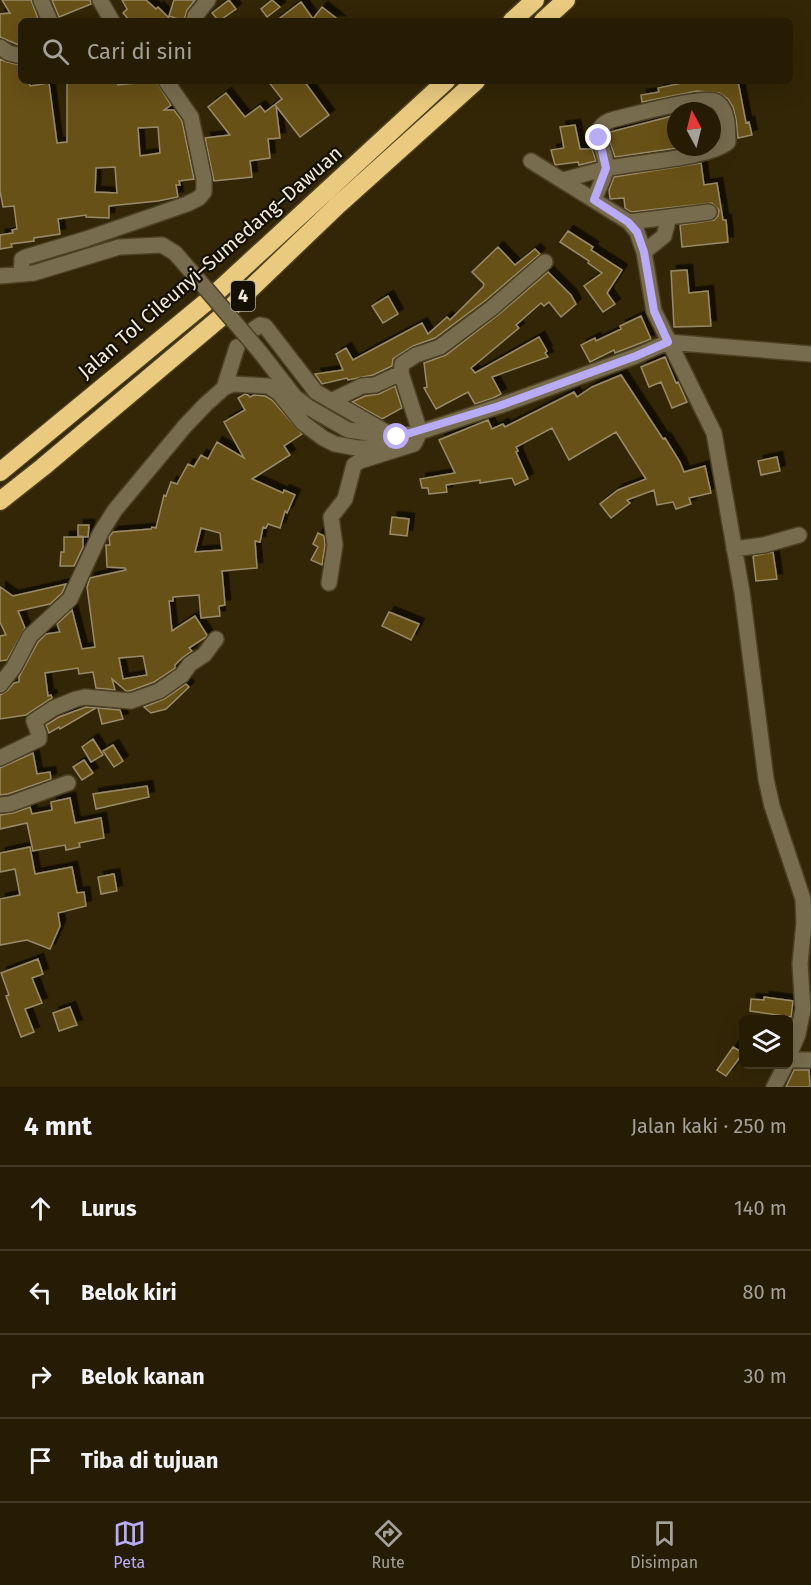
<!DOCTYPE html>
<html lang="id">
<head>
<meta charset="utf-8">
<style>
	:root { --surface:#261c04; --page:#322913; --text:#f1f3f6; --muted:#a4a19a; --line:#423a26; --accent:#b8abf7 }
	body { margin:0; font-family:"Fira Sans",sans-serif; background:var(--page); color:var(--text) }
	.controls { position:absolute; right:18px; bottom:18px; display:grid; overflow:hidden; border-radius:9px; box-shadow:0 6px 24px #0002 }
	.controls button { width:54px; height:54px; display:grid; place-items:center; padding:0; border:0; border-bottom:2px solid var(--line); background:var(--surface); color:var(--text); font:30px sans-serif }
	.compass { position:absolute; left:667px; top:102px; width:54px; height:54px; border-radius:50%; background:var(--surface); box-shadow:0 6px 24px #0002; rotate:353deg }
	.stop { position:absolute; width:18px; height:18px; margin:-14px; border:4px solid #b8abf7; border-radius:50%; background:#fff }
	.stop.end { background:#b8abf7; border-color:#fff; box-shadow:0 2px 6px #0008 }
	.list { margin:0; padding:0; list-style:none }
	h2 { display:flex; justify-content:space-between; align-items:center; height:78px; margin:0; padding:0 24px; font-size:26px }
	h2 small { font-size:20px; font-weight:400; color:var(--muted) }
	.list li { display:grid; grid-template-columns:39px 1fr auto; gap:18px; align-items:center; box-sizing:border-box; height:84px; padding:0 24px; border-top:2px solid var(--line) }
	.list b { display:block; font-size:22px; white-space:nowrap }
	.list em { font-size:20px; font-style:normal; color:var(--muted) }
	.icon { flex:none; width:33px; height:33px; fill:none; stroke:currentColor; stroke-width:2; stroke-linecap:round; stroke-linejoin:round }
	.map { position:relative; flex:none; width:811px; height:1087px; overflow:hidden }
	.search { position:absolute; background:var(--surface); box-shadow:0 6px 24px #0002; left:18px; right:18px; top:18px; height:66px; display:flex; align-items:center; gap:15px; box-sizing:border-box; padding:0 21px; border-radius:9px; color:var(--muted); font-size:22px }
	.sheet { height:414px; background:var(--surface) }
	nav { display:flex; justify-content:space-around; align-items:center; box-sizing:border-box; height:84px; border-top:2px solid var(--line); background:var(--surface); font-size:16px; color:var(--muted) }
	nav a { display:grid; justify-items:center; gap:3px }
	nav .on { color:var(--accent) }
	.map>svg:first-child { display:block }
</style>
</head>
<body>
<div class="map">
<svg width="811" height="1087" viewBox="0 0 811 1087">
	<defs>
		<filter id="shadow"><feDropShadow dx="5.5" dy="-5.5" stdDeviation="0" flood-color="#0009"/></filter>
	</defs>
	<rect width="100%" height="100%" fill="#322606"/>
	<path fill="#675115" stroke="#998b6a" stroke-width="1.5" fill-rule="evenodd" filter="url(#shadow)" d="M2 0H31L39 21H21V46L0 37V14L10 13Z
		M52 0H90L91 4 59 17Z
		M122 0H146L156 9 158 7 172 21H130L123 13 127 9Z
		M174 0H195L187 10 184 21 169 16Z
		M229 0 236 9 219 21 212 13Z
		M272 0 280 7 267 17 261 9Z
		M301 2 313 19 322 7 340 21H276Z
		M0 59 7 62 21 65V81H29L30 86 49 83 57 143 67 142V81H117L118 85 156 81 171 105 164 110H174L182 121 194 179 179 181 180 185H176L178 197 158 201 109 206V218L86 217V215L58 219 60 234 34 238V241L11 244 12 247 0 249V235L13 233 12 230 17 229 14 206 3 207 0 191ZM158 127 160 153 140 156 138 128ZM115 167 117 193 95 192 96 168Z
		M268 81H304L329 115 300 137 276 106 280 138 268 139 270 158 250 161 252 177 214 181 205 138 230 135 208 107 226 93 245 117 260 106 265 112 282 99Z
		M692 81H738L746 123 749 122 752 135 738 138 736 119 733 107 728 99 719 93 697 91 642 102 641 95 659 92 658 88Z
		M709 110 712 111 715 115 718 127V137L712 140V111H697Z
		M676 115V147H684L615 157 609 140 610 132Z
		M575 125 580 149H592L596 161 579 165 578 162 555 165 551 150 564 148 560 127Z
		M701 163 704 185 717 183 723 220H726L728 242 682 247 680 225 714 220 718 216 719 210 712 203 631 212 625 208 624 198 610 199 609 190 614 177Z
		M568 231 593 247 591 250 622 270 607 293 615 304 603 312 584 286 602 273 588 263 589 261 560 242Z
		M498 247 515 265 535 249 540 254 486 300 435 338 413 346 397 356 393 359 392 366 373 375 348 380 347 378 322 384 315 374 343 370 336 354 346 348 353 360 422 323 428 334 447 317 450 320 483 287 484 284 472 272Z
		M687 270 689 293 708 291 711 326 674 327 671 271Z
		M548 272 571 295 576 304 561 317 549 302 544 306 541 303 516 325 519 328 471 368 475 373 539 337 547 351 545 353 548 357 492 377 501 394 493 398 475 404 468 392 436 409 424 388 427 387 424 363 446 355 498 315Z
		M388 296 398 314 383 323 372 306Z
		M641 316 651 339 615 353 614 350 590 362 581 345 595 338 596 341 621 329 620 326Z
		M665 357 676 383 678 382 687 402 672 408 661 382 649 387 641 367Z
		M621 375 663 439 665 438 680 462 684 472 705 466 711 493 689 498 691 504 676 509 673 502 657 505 654 490 627 500 630 503 611 518 600 504 618 490 646 479 616 432 569 460 552 428 516 447 518 451 516 452 528 479 515 485 512 478 480 483V480L446 485 447 492 429 494 428 488H422L420 479 455 473 439 440 488 420 492 429 503 424 505 427 574 392 577 397 592 387Z
		M395 386 402 408 382 419 352 402 365 396 379 394Z
		M245 394 248 395 250 397 254 395 265 396 272 400 302 434 284 446 290 455 252 479 283 493 284 490 295 495 287 513 285 511 280 528 268 524 266 528 263 527 260 542 255 541 257 568 222 571 225 605 219 606 220 616 201 618 199 595 173 597V601H169L172 631 195 616 207 635 206 637 189 648 192 651 182 658 175 665V668L154 682 130 691H126L112 679 115 690 96 688 93 672 79 674 78 668 45 673 48 696 51 695 52 698 26 715 0 719V695L7 691 14 683 19 682V677L38 642 46 634 60 632 57 624 72 610 82 649 95 647 87 587 90 578 126 570 125 568 107 567 106 545H110L109 537 113 532 151 529 152 527 156 528 164 495 166 496 171 482 177 484 188 464 194 467 201 455 208 459 217 442 244 458 224 422 245 410 238 398ZM201 528 220 533 222 550 195 552ZM143 656 147 675 123 679 119 658Z
		M777 457 780 471 761 475 758 461Z
		M392 517 409 519 407 536 390 534Z
		M78 525H89L88 537 78 536Z
		M318 533 324 536 325 545 322 565 311 560 318 547 313 544Z
		M64 537H83V547L74 566H60L61 552H64Z
		M773 552 777 579 756 581 753 556Z
		M66 584 62 593 50 604 18 611 25 628 7 660 0 661V636L6 635 0 622V587L13 596Z
		M389 612 419 624 411 640 382 626Z
		M186 684 189 687 166 709 151 713 144 707 164 699Z
		M86 707 96 708 60 729 59 727 49 733 46 725 59 717Z
		M98 708 120 710 123 719 102 724Z
		M93 739 103 755 91 762 82 747Z
		M113 745 123 761 114 767 103 751Z
		M33 753 37 774 50 772 51 779 8 794 0 795V768Z
		M84 760 93 773 82 780 73 767Z
		M147 786 149 797 96 809 93 794Z
		M70 798 75 823 101 818 104 838 79 843 80 847 66 850 65 845 33 851 27 823 0 829V815L13 813 30 807 32 814 52 810 51 802Z
		M30 847 35 874 72 867 77 893 84 892 86 906 58 913 60 926 50 949 27 940 0 945V899L20 895 15 869 0 872V853Z
		M114 874 117 891 101 894 98 877Z
		M38 959 43 974 32 978 42 1003 25 1009 34 1032 21 1037 6 996 9 995 1 973Z
		M764 997 793 1001 791 1017 750 1011 751 999 764 1000Z
		M70 1007 77 1025 59 1031 53 1013Z
		M733 1047 743 1053 726 1076 717 1070Z
		M794 1070H809L810 1087H786Z"/>
	<g fill="none" stroke-linecap="round" stroke-linejoin="round">
		<g stroke="#4d4123" stroke-width="18">
			<path id="minor" d="M41 0 50 21
				M100 0 112 21
				M194 21 195 16 208 0
				M0 47 9 53 21 56
				M531 161 629 222 637 232 644 252 654 311 714 433 742 592 766 779 772 806 803 899 804 923 800 964 803 1009 798 1034 788 1058
				M564 180C578 176 591 172 605 169 633 162 709 159 728 142 727 129 729 111 717 102 707 94 628 116 611 120 585 131 608 149 606 169 605 178 597 190 594 200
				M629 222 709 212
				M644 252 664 236 669 217
				M21 274 22 259 26 257 86 239 187 204 199 198 204 192V179L191 117 166 81
				M0 276 34 273 119 247 162 245 175 253 196 277
				M254 329 260 325 265 326 316 392 386 432
				M260 352 295 397 308 407 348 430 397 437 420 432 499 406 636 356 668 342 811 354
				M224 388 237 347
				M331 401 362 386 375 385 401 373
				M734 549 764 545 799 535
				M329 583 335 545 331 517 345 499 354 465 360 461 414 444 420 432 401 373 402 364 416 355 440 347 492 308 545 262
				M0 685 14 667 30 636 70 599 101 532 115 510 185 426 206 404 224 388 233 384 268 386 279 393 303 423 323 438 335 444 357 448H369L397 437
				M0 758 39 739V734L34 721 54 708 76 699 85 697 131 701 159 691 182 675 190 664 204 655 216 639
				M0 805 10 804 68 783
				M788 1060H811
				M774 1087 786 1064"/>
		</g>
		<g stroke="#4d4123" stroke-width="21">
			<path id="highway" d="M512 21 535 0
				M543 21 566 0
				M0 472 205 303 446 81
				M0 501 43 467 220 318 338 205 476 81"/>
		</g>
		<use href="#minor" stroke="#786c4f" stroke-width="15"/>
		<use href="#highway" stroke="#e9ca7f" stroke-width="18"/>
		<g stroke="#4d4123" stroke-width="18" stroke-linecap="butt">
			<path id="minor-bridge" d="M196 277 260 352"/>
		</g>
		<use href="#minor-bridge" stroke="#786c4f" stroke-width="15"/>
	</g>
	<g fill="none" stroke-linecap="round" stroke-linejoin="round">
		<path stroke="#b8abf7" stroke-width="8" d="M397 437 499 406 636 356 668 342 654 311 644 252 637 232 628 222 594 200 606 168 599 138"/>
	</g>
	<g text-anchor="middle" stroke-width="4.5" stroke-linejoin="round" paint-order="stroke">
		<rect fill="#151004" stroke="#afa998" stroke-width="1.5" x="231" y="281" width="24" height="30" rx="4.5"/>
		<g font-size="18" font-weight="bold" fill="#f1ead8">
			<text x="243" y="302">4</text>
		</g>
		<g font-size="20" fill="#f1ead8" stroke="#151004">
			<text transform="translate(210 262) rotate(-41)" y="7">Jalan Tol Cileunyi–Sumedang–Dawuan</text>
		</g>
	</g>
</svg>
<div class="controls">
<button><svg class="icon" aria-label="layers" viewBox="0 0 24 24"><path d="M12 4l9 5-9 5-9-5zM3 14l9 5 9-5"/></svg></button>
</div>
<svg class="compass" viewBox="-18 -18 36 36"><path d="M0-13l5 13h-10z" fill="#e53935"/><path d="M0 13l5-13h-10z" fill="#a4a19a"/></svg>
<div class="stop" style="left:397px;top:437px"></div>
<div class="stop end" style="left:599px;top:138px"></div>
<div class="search"><svg class="icon" aria-label="search" viewBox="0 0 24 24"><circle cx="10" cy="10" r="6"/><path d="M15 15l6 6"/></svg>Cari di sini</div>
</div>
<section class="sheet">
<h2>4 mnt<small>Jalan kaki · 250 m</small></h2>
<ul class="list">
<li><svg class="icon" aria-label="ahead" viewBox="0 0 24 24"><path d="M12 20V5M6 11l6-6 6 6"/></svg><div><b>Lurus</b></div><em>140 m</em></li>
<li><svg class="icon" aria-label="left" viewBox="0 0 24 24"><path d="M17 20v-9H6M10 6l-5 5 5 5"/></svg><div><b>Belok kiri</b></div><em>80 m</em></li>
<li><svg class="icon" aria-label="right" viewBox="0 0 24 24"><path d="M7 20v-9h11M14 6l5 5-5 5"/></svg><div><b>Belok kanan</b></div><em>30 m</em></li>
<li><svg class="icon" aria-label="arrive" viewBox="0 0 24 24"><path d="M6 21V4h12l-3 4 3 4H6"/></svg><div><b>Tiba di tujuan</b></div></li>
</ul>
</section>
<nav>
<a class="on"><svg class="icon" aria-label="map" viewBox="0 0 24 24"><path d="M3 6l6-2 6 2 6-2v14l-6 2-6-2-6 2zM9 4v14M15 6v14"/></svg>Peta</a>
<a><svg class="icon" aria-label="directions" viewBox="0 0 24 24"><path d="M12 3l9 9-9 9-9-9zM9 14v-3h6M13 9l2 2-2 2"/></svg>Rute</a>
<a><svg class="icon" aria-label="saved" viewBox="0 0 24 24"><path d="M7 4h10v16l-5-4-5 4z"/></svg>Disimpan</a>
</nav>
</body>
</html>
